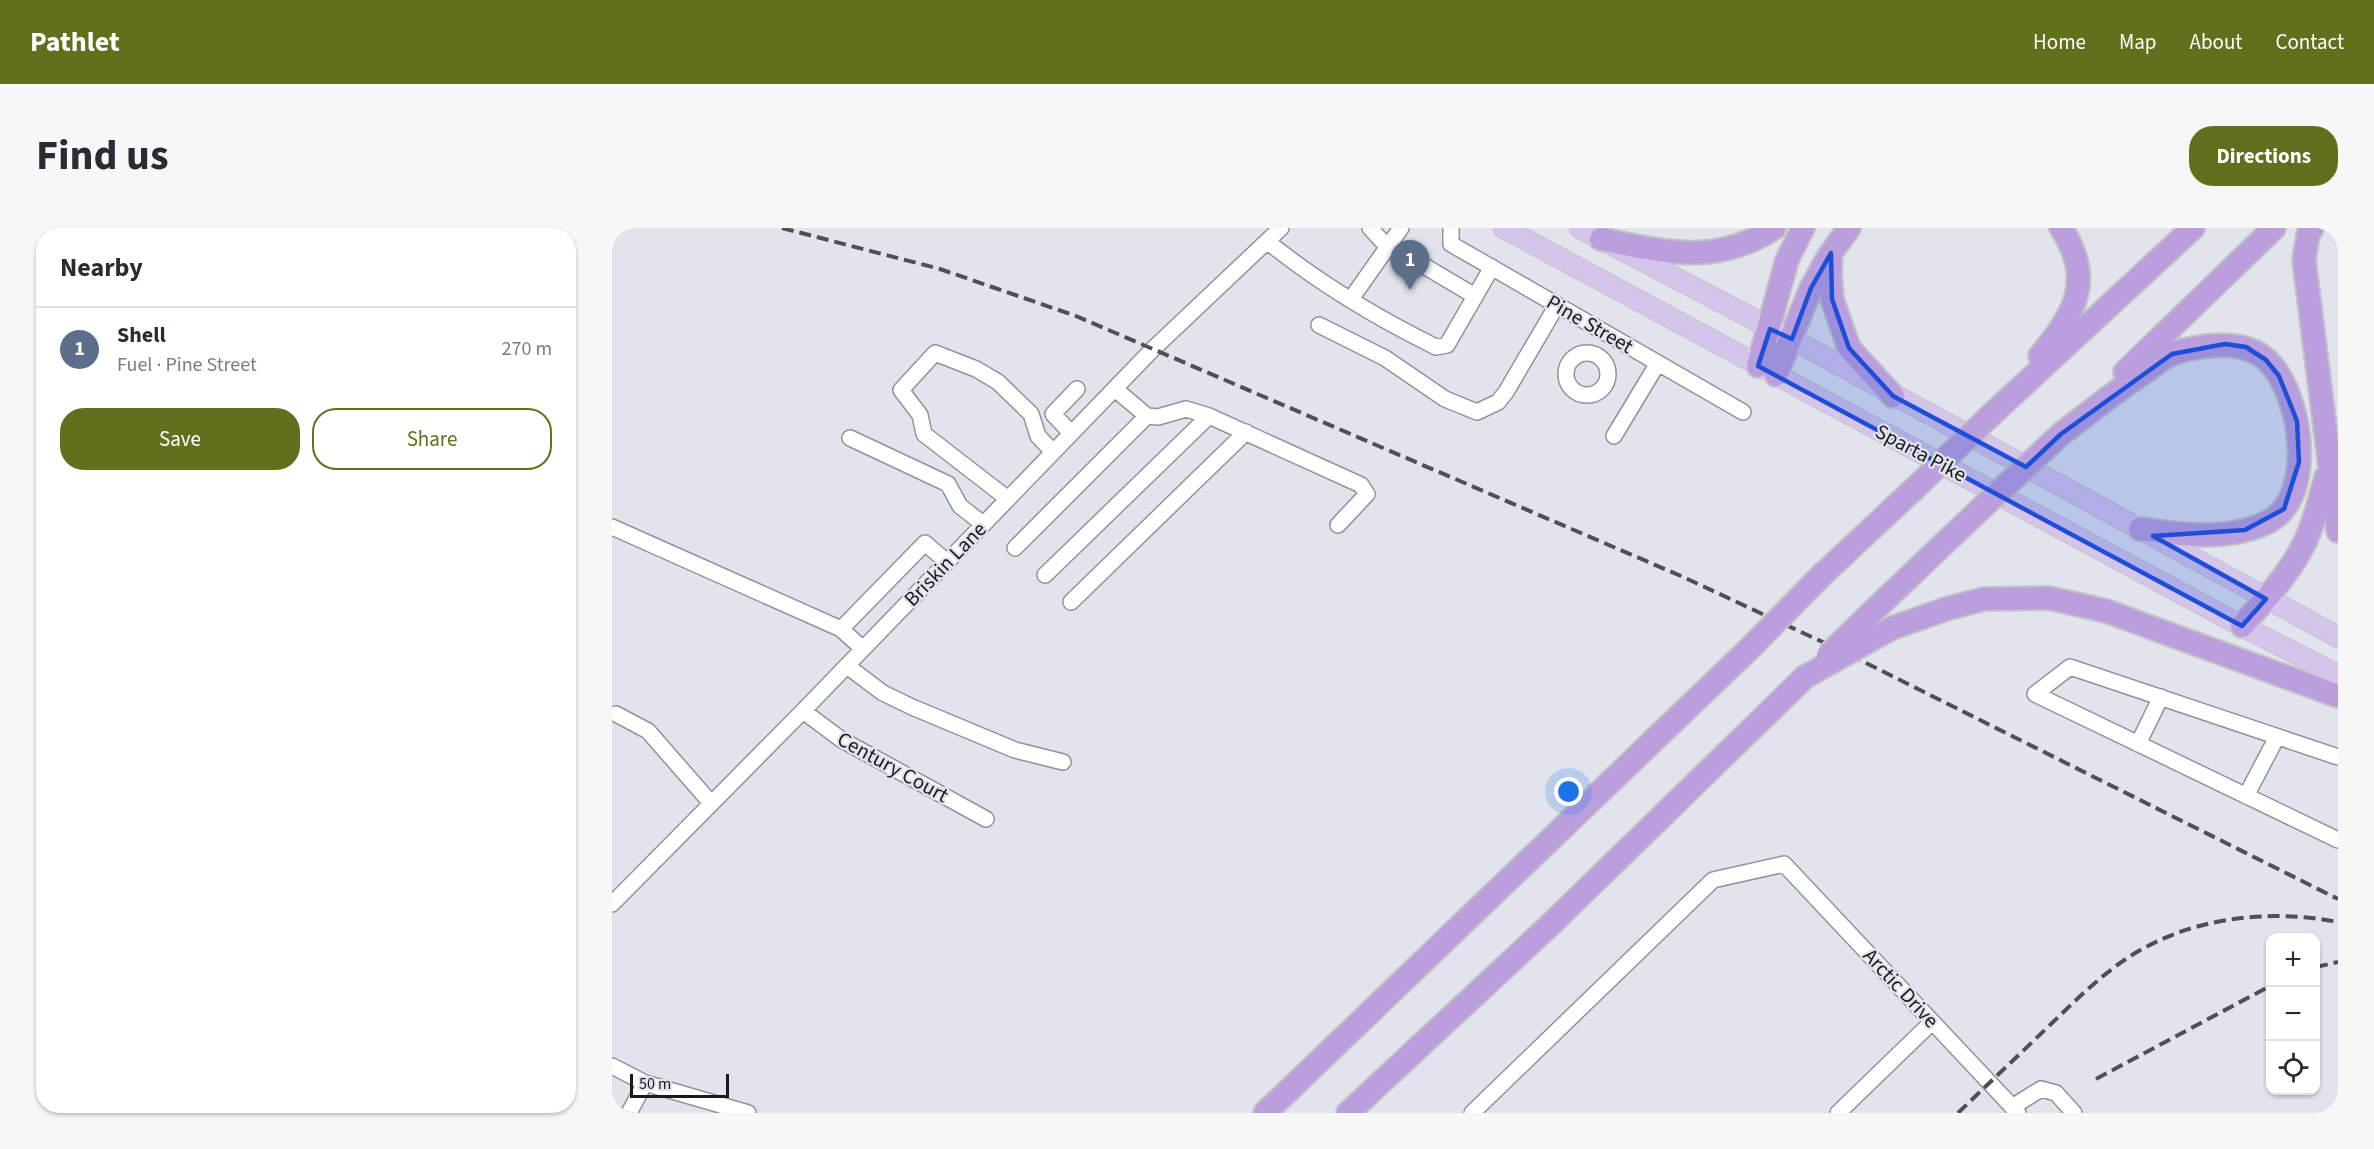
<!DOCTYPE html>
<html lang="en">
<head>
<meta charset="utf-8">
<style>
	:root { --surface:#fff; --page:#f7f7f7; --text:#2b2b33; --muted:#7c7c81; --line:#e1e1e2; --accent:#61701c }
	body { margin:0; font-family:"Source Sans 3",sans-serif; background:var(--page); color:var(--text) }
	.controls { position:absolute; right:18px; bottom:18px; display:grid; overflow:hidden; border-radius:12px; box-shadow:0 2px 4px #0004 }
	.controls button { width:54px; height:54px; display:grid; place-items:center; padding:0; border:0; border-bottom:2px solid var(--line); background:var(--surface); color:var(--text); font:30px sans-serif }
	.scale { position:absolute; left:18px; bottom:15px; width:99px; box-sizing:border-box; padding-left:6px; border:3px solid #1a1a1d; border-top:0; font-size:16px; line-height:21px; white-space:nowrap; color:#1a1a1d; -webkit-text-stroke:4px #e2e4ed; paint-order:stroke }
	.you { position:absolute; left:957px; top:564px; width:21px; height:21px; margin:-15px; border:4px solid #fff; border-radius:50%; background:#1a73e8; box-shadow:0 0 0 9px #1a73e833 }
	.badge { display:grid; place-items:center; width:39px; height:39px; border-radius:50%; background:var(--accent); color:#fff; font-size:20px; font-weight:700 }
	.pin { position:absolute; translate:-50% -50px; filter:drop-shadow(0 2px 3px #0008) }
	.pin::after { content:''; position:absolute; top:32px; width:21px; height:18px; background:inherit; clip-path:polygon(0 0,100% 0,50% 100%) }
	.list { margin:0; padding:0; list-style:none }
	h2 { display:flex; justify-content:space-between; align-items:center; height:78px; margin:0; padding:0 24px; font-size:26px }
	h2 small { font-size:20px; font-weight:400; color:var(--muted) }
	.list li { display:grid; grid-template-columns:39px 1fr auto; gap:18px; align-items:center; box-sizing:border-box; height:84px; padding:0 24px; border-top:2px solid var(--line) }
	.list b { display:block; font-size:22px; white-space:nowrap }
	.list p { margin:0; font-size:20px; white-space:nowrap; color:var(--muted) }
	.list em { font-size:20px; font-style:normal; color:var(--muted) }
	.actions { display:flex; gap:12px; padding:18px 24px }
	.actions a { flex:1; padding:14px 0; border:2px solid var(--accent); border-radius:24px; text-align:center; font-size:21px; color:var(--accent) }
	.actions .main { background:var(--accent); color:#fff }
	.icon { flex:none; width:33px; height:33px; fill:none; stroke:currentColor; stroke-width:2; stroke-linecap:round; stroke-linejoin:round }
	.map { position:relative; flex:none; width:1726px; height:885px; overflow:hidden; border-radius:24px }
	header { display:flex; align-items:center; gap:36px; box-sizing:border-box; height:84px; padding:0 30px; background:var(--accent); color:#fff }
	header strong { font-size:28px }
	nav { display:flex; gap:33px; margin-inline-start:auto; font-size:21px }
	.intro { display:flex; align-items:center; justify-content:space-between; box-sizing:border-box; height:144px; padding:0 36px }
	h1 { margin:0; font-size:42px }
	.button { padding:15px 27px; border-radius:24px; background:var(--accent); color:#fff; font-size:21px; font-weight:700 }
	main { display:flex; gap:36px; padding:0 36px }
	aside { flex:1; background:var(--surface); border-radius:24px; box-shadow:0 2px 4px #0004 }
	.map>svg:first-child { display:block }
</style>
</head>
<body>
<header>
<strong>Pathlet</strong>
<nav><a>Home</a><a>Map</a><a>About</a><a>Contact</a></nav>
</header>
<div class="intro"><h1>Find us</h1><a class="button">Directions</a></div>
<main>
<aside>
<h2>Nearby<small></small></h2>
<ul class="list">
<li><span class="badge" style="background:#5c6f8a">1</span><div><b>Shell</b><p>Fuel · Pine Street</p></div><em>270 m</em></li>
</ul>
<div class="actions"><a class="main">Save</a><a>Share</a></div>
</aside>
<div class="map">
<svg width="1726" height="885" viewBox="0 0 1726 885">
	<rect width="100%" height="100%" fill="#e2e4ed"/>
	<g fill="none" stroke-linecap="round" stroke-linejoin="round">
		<g stroke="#91939b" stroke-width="18">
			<path id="minor" d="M758 0 770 13 863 68
				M839 0V16L1131 184
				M656 14C707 55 765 90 824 119L835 117 880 39
				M739 71 789 0
				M707 97 773 130 833 171 865 184 886 174 894 164 945 77
				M954 146a21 21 0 1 1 42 0a21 21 0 1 1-42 0Z
				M503 161 535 188 546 189 574 181 597 188 749 257 755 266 726 297
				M459 205 441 186 465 161
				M1002 208 1046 135
				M238 210 336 256 348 278 371 296
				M396 271 312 206 308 187 289 162 323 125 364 141 386 154 419 186 426 208 441 224
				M0 299 229 401
				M403 320 535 188
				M433 347 597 188
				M459 374 634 204
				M251 421 229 401 313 315 335 334
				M235 438 271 465 300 479 403 522 451 534
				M191 483 230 512 374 591
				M4 486 36 503 98 574
				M1526 516 1549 469
				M1726 529 1458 439 1423 466 1726 612
				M1634 568 1665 509
				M0 676 191 483 540 122 669 0
				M0 838 33 855 136 885
				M1400 879 1429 861 1444 865 1462 885
				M17 885 33 855
				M860 885 1101 652 1172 636 1406 885
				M1226 885 1320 794"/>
		</g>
		<g stroke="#c3c3c4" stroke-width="22">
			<path id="major" d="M892 0 1630 398 1726 447
				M968 0 1180 111 1726 409"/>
		</g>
		<g stroke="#c3c3c4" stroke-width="26">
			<path id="highway" d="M1237 0 1219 25 1218 46 1220 71 1237 120 1281 168
				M1700 0 1696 7 1692 32 1726 303
				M989 11C1051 24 1105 38 1162 0
				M1428 128C1463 85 1483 52 1449 0
				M1146 138 1175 32 1191 0
				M1513 144 1662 0
				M1164 147 1199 60 1218 26
				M1379 187 1581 0
				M1449 206C1478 184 1506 161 1537 141 1544 136 1552 129 1560 126 1570 121 1584 120 1595 118 1617 116 1638 117 1655 132 1690 165 1706 271 1654 295 1615 313 1569 307 1528 301
				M1211 346 1301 262
				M1258 386 1360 289
				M1630 398C1653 372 1679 344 1694 312 1703 292 1708 270 1714 249
				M1280 400 1337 380 1372 371 1437 370 1494 383 1726 468
				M653 885 1136 422
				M736 885 937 698 1193 449"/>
		</g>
		<use href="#minor" stroke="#fff" stroke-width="15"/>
		<use href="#major" stroke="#d6c5eb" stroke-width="20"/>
		<use href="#highway" stroke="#bb9edd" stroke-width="22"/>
		<path stroke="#4f5054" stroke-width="4" stroke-dasharray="12 6" stroke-linecap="butt" d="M170 0 328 41 464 88 1069 348 1232 424 1726 671
			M1704 739 1726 734
			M1484 851 1658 758
			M1346 885C1377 855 1408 826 1439 796 1462 774 1485 751 1511 733 1573 690 1653 680 1726 694"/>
		<g stroke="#c3c3c4" stroke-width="26" stroke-linecap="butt">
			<path id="highway-bridge" d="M1301 262 1379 187
				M1360 289 1449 206
				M1136 422 1211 346
				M1216 427 1258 386
				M1193 449 1280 400"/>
		</g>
		<use href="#highway-bridge" stroke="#bb9edd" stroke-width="22"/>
	</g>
	<path fill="#1d4ed8" fill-opacity="0.2" stroke="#1d4ed8" stroke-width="4.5" stroke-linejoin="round" d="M1219 25 1220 71 1237 120 1281 168 1414 239 1449 206 1560 126 1613 116 1634 119 1654 132 1667 148 1685 193 1687 234 1672 281 1633 302 1541 308 1654 371 1630 398 1146 138 1158 101 1180 111 1199 60Z"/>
	<g text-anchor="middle" stroke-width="4.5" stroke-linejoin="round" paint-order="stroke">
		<g font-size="21" fill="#1a1a1d" stroke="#e2e4ed">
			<text transform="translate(978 96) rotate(30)" y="7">Pine Street</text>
			<text transform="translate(1309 225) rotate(28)" y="7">Sparta Pike</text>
			<text transform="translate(333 336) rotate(-46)" y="7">Briskin Lane</text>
			<text transform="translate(281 539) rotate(29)" y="7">Century Court</text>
			<text transform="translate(1289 760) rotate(47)" y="7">Arctic Drive</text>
		</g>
	</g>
</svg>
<div class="controls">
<button>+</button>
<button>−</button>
<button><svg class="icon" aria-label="locate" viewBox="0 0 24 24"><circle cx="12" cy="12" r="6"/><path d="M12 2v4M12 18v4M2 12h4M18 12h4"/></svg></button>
</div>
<div class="scale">50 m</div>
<div class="you"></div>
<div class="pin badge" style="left:798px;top:62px;background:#5c6f8a">1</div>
</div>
</main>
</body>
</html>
